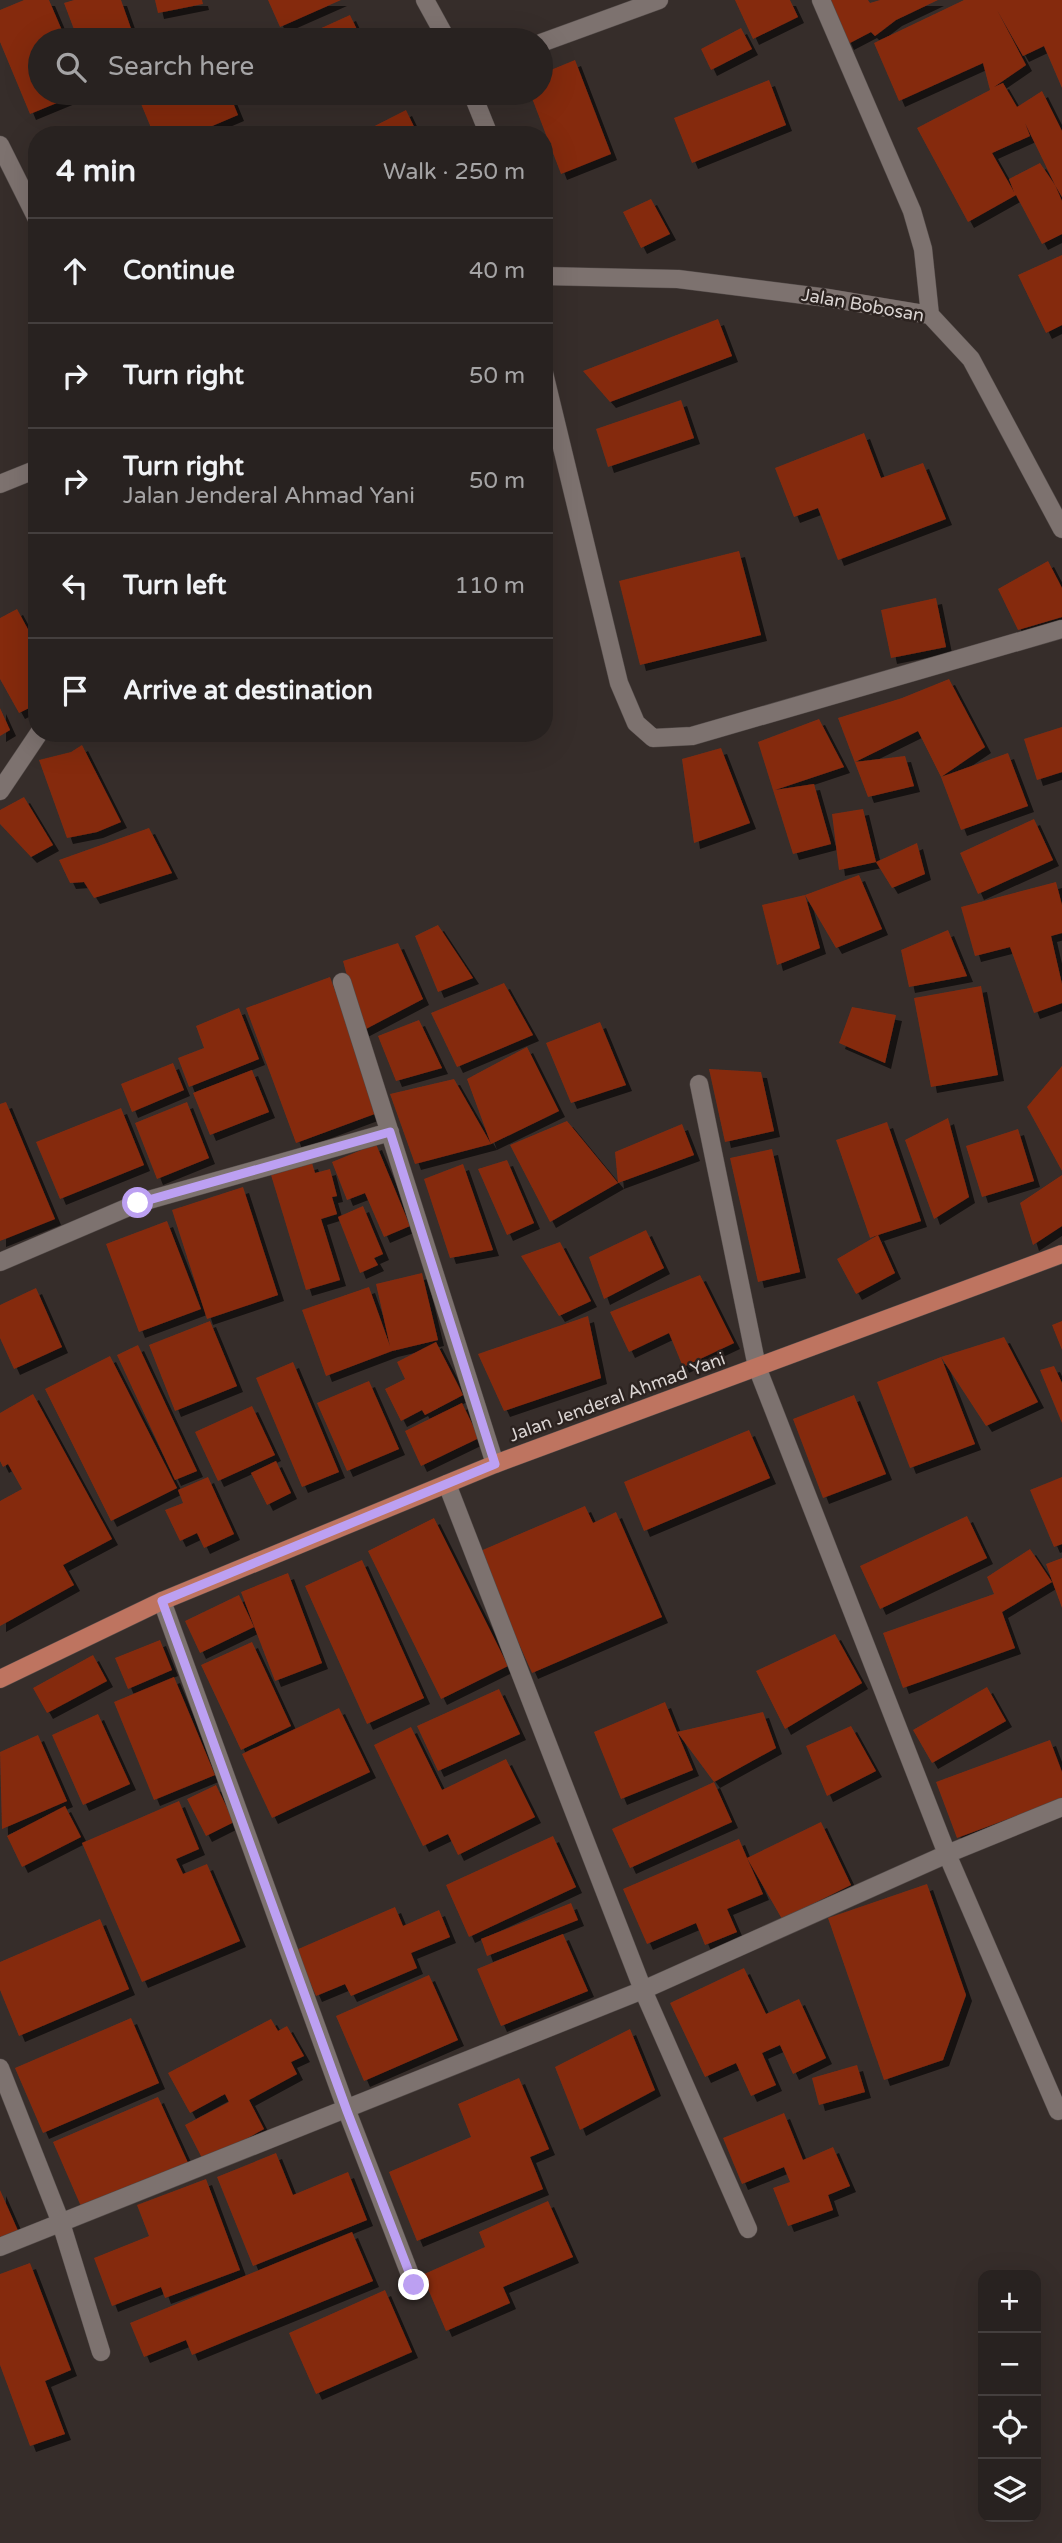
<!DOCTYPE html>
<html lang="en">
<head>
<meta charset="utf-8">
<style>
	:root { --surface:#282220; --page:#302a29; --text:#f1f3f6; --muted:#a5a4a5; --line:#443f3e }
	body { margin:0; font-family:"Varela Round",sans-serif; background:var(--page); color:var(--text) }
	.controls { position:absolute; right:21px; bottom:21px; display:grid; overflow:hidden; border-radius:14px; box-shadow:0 7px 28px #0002 }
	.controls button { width:63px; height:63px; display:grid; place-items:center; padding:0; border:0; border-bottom:2px solid var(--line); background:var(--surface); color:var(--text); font:35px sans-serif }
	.stop { position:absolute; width:21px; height:21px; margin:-16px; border:5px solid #bca0f2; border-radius:50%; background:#fff }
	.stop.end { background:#bca0f2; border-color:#fff; box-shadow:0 2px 7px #0008 }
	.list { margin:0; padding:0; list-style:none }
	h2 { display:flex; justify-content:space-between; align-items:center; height:91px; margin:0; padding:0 28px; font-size:30px }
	h2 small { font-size:23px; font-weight:400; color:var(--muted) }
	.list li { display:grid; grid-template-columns:46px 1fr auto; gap:21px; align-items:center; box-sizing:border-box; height:105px; padding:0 28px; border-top:2px solid var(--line) }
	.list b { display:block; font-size:26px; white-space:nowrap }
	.list p { margin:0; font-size:23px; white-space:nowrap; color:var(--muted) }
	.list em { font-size:23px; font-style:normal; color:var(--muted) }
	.icon { flex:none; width:38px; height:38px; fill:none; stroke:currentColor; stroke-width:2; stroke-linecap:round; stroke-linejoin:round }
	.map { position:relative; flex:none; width:1062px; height:2543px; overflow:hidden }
	.search { position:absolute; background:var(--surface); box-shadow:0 7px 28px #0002; left:28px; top:28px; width:525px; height:77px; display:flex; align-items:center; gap:18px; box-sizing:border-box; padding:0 24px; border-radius:38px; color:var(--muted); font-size:26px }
	.panel { position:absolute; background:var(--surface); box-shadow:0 7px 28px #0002; left:28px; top:126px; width:525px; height:616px; border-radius:28px }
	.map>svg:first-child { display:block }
</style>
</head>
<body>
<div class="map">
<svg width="1062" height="2543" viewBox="0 0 1062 2543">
	<defs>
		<filter id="shadow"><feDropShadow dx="6" dy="6" stdDeviation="0" flood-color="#0009"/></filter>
	</defs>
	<rect width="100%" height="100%" fill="#362d2a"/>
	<path fill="#852b11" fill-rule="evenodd" filter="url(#shadow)" d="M24 0H49L66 40H40V93H81L30 114 0 42V10Z
		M74 0H121L135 40H78L64 3Z
		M155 0H202L203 4 158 13Z
		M268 0H341L280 27Z
		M735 0H790L798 17 753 39Z
		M828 0H868L870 3 880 0H938L896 20 875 36 871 32 848 44Z
		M964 0H1062V88L1044 46 1023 56 997 10 1026 65 994 87 1003 83 1017 107 1042 91 1062 131V197L1055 185 1062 201V234L1042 244 1016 195 968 222 917 128 990 90 983 63 899 101 874 43ZM1025 123 1055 185 1040 163 1009 179 1014 192 992 153 1030 136Z
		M350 15 362 40H295Z
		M741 28 752 49 711 70 701 49Z
		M575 60 611 154 561 174 530 93H541V74Z
		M769 80 786 125 692 163 674 118Z
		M154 93H229L238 115 191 135H154L139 99Z
		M406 110 418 135H357Z
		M651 199 670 234 641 248 623 212Z
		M1062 255V325L1046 333 1018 275Z
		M718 319 732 356 610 402 583 371Z
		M681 400 694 438 608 467 596 429Z
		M864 433 881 478 923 463 946 519 838 560 818 508 794 517 775 468Z
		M739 551 761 635 640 665 619 581Z
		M1048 561 1062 588V617L1018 630 998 589Z
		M936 598 946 647 891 658 881 610Z
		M17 609 37 646V704L19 713 0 679V618Z
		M949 679 985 747 941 777 918 731 855 762 905 756 914 786 868 797 838 718 902 698Z
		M0 708 10 730 0 736Z
		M819 719 844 767 775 790 814 784 831 844 793 854 758 742Z
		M1062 727V772L1037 780 1024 739Z
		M82 745 121 822 97 832 67 838 39 760 71 752Z
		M721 748 750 823 694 843 682 759Z
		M1008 753 1028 806 961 830 941 777Z
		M24 797 53 845 31 857 0 824V810Z
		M863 809 876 862 839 870 832 814Z
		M1034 819 1053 860 978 894 960 853Z
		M149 828 172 873 94 898 84 882 70 883 59 860Z
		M917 843 925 874 892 888 876 862Z
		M859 875 882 929 836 948 805 895Z
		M1056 882 1062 905V933L1051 936 1062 984V1003L1034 1013 1010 947 975 956 961 907Z
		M805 895 820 948 777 965 762 905Z
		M438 925 473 978 438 992 415 936Z
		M948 930 967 976 909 987 901 950Z
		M398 943 423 999 362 1031 343 961Z
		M330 977 380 1112 296 1143 246 1008Z
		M504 983 533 1035 457 1067 431 1013Z
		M981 986 998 1075 931 1087 914 998Z
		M852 1007 896 1015 885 1063 839 1043Z
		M239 1008 259 1059 189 1087 178 1058 204 1048 196 1026Z
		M419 1020 442 1068 396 1081 378 1036Z
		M600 1022 626 1085 571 1103 546 1043Z
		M527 1047 559 1111 491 1144 415 1164 390 1094 454 1079 491 1144 467 1079Z
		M173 1063 184 1090 132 1112 121 1084Z
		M1062 1066V1171L1027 1107Z
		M709 1069 761 1072 774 1131 725 1142Z
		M252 1070 269 1112 210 1135 193 1093Z
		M6 1102 55 1219 0 1241V1104Z
		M187 1102 209 1158 157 1179 135 1123Z
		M121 1108 144 1165 60 1199 36 1142Z
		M948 1118 969 1197 934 1219 905 1140Z
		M567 1121 618 1183 550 1222 510 1145Z
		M887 1122 921 1221 878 1235 895 1273 856 1294 837 1259 878 1235 870 1238 836 1140Z
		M682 1124 694 1155 618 1183 615 1152Z
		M1018 1129 1034 1181 982 1197 966 1146Z
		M376 1144 410 1226 384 1237 365 1193 347 1200 332 1162Z
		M772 1149 800 1272 758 1282 730 1158Z
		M507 1160 534 1223 507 1235 478 1169Z
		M312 1163 315 1173 330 1169 337 1196 332 1197 337 1214 321 1219 340 1280 306 1290 271 1175Z
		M463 1164 493 1250 450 1258 424 1179Z
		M1062 1175V1226L1033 1245 1020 1203Z
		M243 1187 278 1295 207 1319 172 1210Z
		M363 1206 383 1254 374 1258 378 1265 360 1273 338 1217Z
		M167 1221 201 1309 139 1332 106 1244Z
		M646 1230 664 1268 604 1299 589 1257Z
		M560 1242 591 1301 559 1316 521 1256Z
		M422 1273 438 1340 392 1351 326 1376 302 1310 369 1287 390 1346 376 1284Z
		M700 1275 734 1343 683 1367 669 1333 629 1352 610 1312Z
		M36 1288 62 1347 14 1369 0 1338V1305Z
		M588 1316 601 1378 504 1411 478 1354Z
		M210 1321 237 1386 175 1411 149 1345Z
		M1062 1321V1350L1052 1325Z
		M1004 1337 1038 1402 986 1426 941 1357Z
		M436 1342 463 1395 425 1415 422 1410 401 1421 385 1389 405 1379 397 1362Z
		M138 1345 197 1471 175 1480 117 1355Z
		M110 1356 177 1488 111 1521 45 1389Z
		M941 1357 975 1444 910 1468 877 1382Z
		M293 1362 339 1472 302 1487 256 1378Z
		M1054 1366 1062 1383V1423L1040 1370Z
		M369 1381 399 1449 347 1471 317 1403Z
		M33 1394 112 1539 63 1565 74 1585 0 1626V1501L22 1489 8 1464 3 1467 0 1461V1413Z
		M854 1395 886 1474 823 1498 793 1419Z
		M462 1403 479 1438 421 1466 405 1431Z
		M252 1406 275 1455 218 1481 195 1432Z
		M749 1430 770 1478 644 1531 624 1482Z
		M276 1461 291 1493 267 1505 251 1473Z
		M208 1477 234 1534 204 1548 197 1533 180 1541 165 1510 183 1503 178 1490Z
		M1062 1477V1544L1054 1547 1030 1490Z
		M585 1506 593 1523 616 1512 662 1617 532 1673 478 1552Z
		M967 1516 987 1558 880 1609 860 1566Z
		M434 1518 508 1666 441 1699 368 1551Z
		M1030 1549 1052 1582 1002 1612 1015 1648 903 1688 883 1633 994 1594 987 1577Z
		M1062 1558V1608L1046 1564Z
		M362 1560 424 1698 367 1724 305 1586Z
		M288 1573 322 1663 275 1681 241 1592Z
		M239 1595 254 1627 200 1653 185 1621Z
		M835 1634 862 1683 785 1729 756 1671Z
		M160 1640 172 1670 128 1689 115 1658Z
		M252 1642 291 1726 241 1750 201 1665Z
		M93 1655 107 1681 47 1713 33 1688Z
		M174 1677 215 1775 154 1800 114 1702Z
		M987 1687 1006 1721 932 1763 913 1730Z
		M499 1689 520 1734 438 1771 417 1726Z
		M665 1702 677 1732 763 1712 776 1748 714 1782 677 1732 693 1770 621 1799 594 1732Z
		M339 1708 370 1772 272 1818 242 1754Z
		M98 1714 130 1784 83 1805 52 1735Z
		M851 1726 876 1771 827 1796 806 1746Z
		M411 1727 442 1790 506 1759 535 1817 458 1855 448 1834 423 1846 374 1745Z
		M38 1735 67 1801 2 1829 0 1752Z
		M1050 1740 1062 1772V1799L957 1838 936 1782Z
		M714 1782 732 1822 630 1868 612 1829Z
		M216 1785 234 1822 206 1836 187 1799Z
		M179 1801 199 1849 176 1859 183 1874 207 1864 240 1941 142 1982 82 1843Z
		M65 1806 81 1837 22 1867 7 1836Z
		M821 1822 851 1885 782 1919 747 1858 763 1894 727 1909 737 1932 705 1945 696 1923 647 1944 623 1889 739 1839 747 1858Z
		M553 1836 576 1887 469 1937 446 1885Z
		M927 1884 966 1995 943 2060 884 2080 828 1918Z
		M571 1903 578 1920 487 1956 481 1939Z
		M395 1907 403 1926 439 1910 450 1937 411 1953 417 1968 351 1996 345 1984 316 1996 296 1950Z
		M100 1919 129 1989 19 2036 0 1990V1962Z
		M563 1934 588 1991 501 2026 477 1969Z
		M744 1968 766 2014 799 1999 826 2058 793 2074 780 2045 762 2053 776 2085 751 2096 736 2063 705 2077 670 2003Z
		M429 1975 458 2040 364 2081 336 2016Z
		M131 2018 159 2083 43 2133 15 2068Z
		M271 2019 278 2031 287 2026 304 2056 291 2062 297 2074 249 2100 264 2129 204 2162 185 2125 229 2102 225 2094 190 2113 168 2073Z
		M630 2029 655 2090 580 2130 555 2067Z
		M857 2065 865 2092 819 2105 812 2078Z
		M519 2078 549 2149 530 2157 543 2189 417 2241 389 2172 471 2137 458 2104Z
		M158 2097 189 2165 83 2211 53 2142Z
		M784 2113 803 2160 833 2147 850 2186 828 2195 833 2210 788 2226 773 2188 790 2182 784 2167 742 2184 723 2138Z
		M276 2153 293 2195 348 2172 367 2220 253 2266 217 2177Z
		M206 2179 240 2270 165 2298 161 2287 112 2306 94 2258 149 2236 137 2205Z
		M0 2190 19 2233 0 2241Z
		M548 2201 573 2257 503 2287 510 2303 446 2331 422 2275 485 2247 479 2232Z
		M352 2232 373 2281 192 2355 186 2340 144 2357 130 2323Z
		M30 2263 71 2370 45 2381 65 2434 30 2446 0 2365V2274Z
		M385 2290 412 2352 316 2394 289 2333Z"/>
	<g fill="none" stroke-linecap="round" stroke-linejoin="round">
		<g stroke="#524a48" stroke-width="19">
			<path id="minor" d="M425 0 447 40
				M821 0 912 211 923 249 930 315
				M541 43 659 0
				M472 93 489 135
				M0 145 37 219
				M544 276 678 279 828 298 930 315 971 359 1062 529
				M544 373 619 683 636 723 653 738 692 736 1062 629
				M0 484 37 469
				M0 791 39 733
				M342 982 495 1464
				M699 1084 757 1367 947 1854 1058 2111
				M0 1262 138 1203 390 1132
				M447 1484 643 1990 748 2229
				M162 1601 347 2111 414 2285
				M0 2068 61 2223 101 2352
				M0 2247 643 1990 947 1854 1062 1807"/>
		</g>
		<g stroke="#524a48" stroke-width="19">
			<path id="major" d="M0 1679 162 1601 495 1464 1062 1254"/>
		</g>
		<use href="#minor" stroke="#7d726f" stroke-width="18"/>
		<use href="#major" stroke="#be7460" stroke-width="18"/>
	</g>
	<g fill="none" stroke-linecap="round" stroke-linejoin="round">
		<path stroke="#bca0f2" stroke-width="9" d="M138 1203 390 1132 495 1464 162 1601 347 2111 414 2285"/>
	</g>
	<g text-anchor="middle" stroke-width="5" stroke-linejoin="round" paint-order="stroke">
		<g font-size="18" fill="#dad4d2" stroke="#2c2320">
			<text transform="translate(863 305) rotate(10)" y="6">Jalan Bobosan</text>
			<text transform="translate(617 1397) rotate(-20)" y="6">Jalan Jenderal Ahmad Yani</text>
		</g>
	</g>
</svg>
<div class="controls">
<button>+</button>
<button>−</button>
<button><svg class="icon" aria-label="locate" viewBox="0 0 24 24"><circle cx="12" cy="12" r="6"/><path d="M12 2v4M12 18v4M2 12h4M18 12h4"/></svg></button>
<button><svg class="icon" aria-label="layers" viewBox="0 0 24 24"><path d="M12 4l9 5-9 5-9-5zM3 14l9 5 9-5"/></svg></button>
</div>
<div class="stop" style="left:138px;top:1203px"></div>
<div class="stop end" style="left:414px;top:2285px"></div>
<div class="search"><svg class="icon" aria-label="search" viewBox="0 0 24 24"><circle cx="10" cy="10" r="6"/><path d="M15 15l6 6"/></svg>Search here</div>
<section class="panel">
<h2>4 min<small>Walk · 250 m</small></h2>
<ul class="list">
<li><svg class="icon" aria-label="ahead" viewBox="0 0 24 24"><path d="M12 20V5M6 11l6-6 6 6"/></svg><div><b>Continue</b></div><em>40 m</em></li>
<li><svg class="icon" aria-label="right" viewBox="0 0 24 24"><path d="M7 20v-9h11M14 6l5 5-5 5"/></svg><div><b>Turn right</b></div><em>50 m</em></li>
<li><svg class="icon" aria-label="right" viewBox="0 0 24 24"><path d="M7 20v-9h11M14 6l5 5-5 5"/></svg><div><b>Turn right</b><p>Jalan Jenderal Ahmad Yani</p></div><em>50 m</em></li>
<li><svg class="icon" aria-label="left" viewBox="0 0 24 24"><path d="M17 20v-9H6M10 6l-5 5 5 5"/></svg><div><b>Turn left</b></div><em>110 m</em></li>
<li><svg class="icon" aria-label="arrive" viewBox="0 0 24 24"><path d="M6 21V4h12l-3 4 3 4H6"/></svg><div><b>Arrive at destination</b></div></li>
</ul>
</section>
</div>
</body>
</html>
